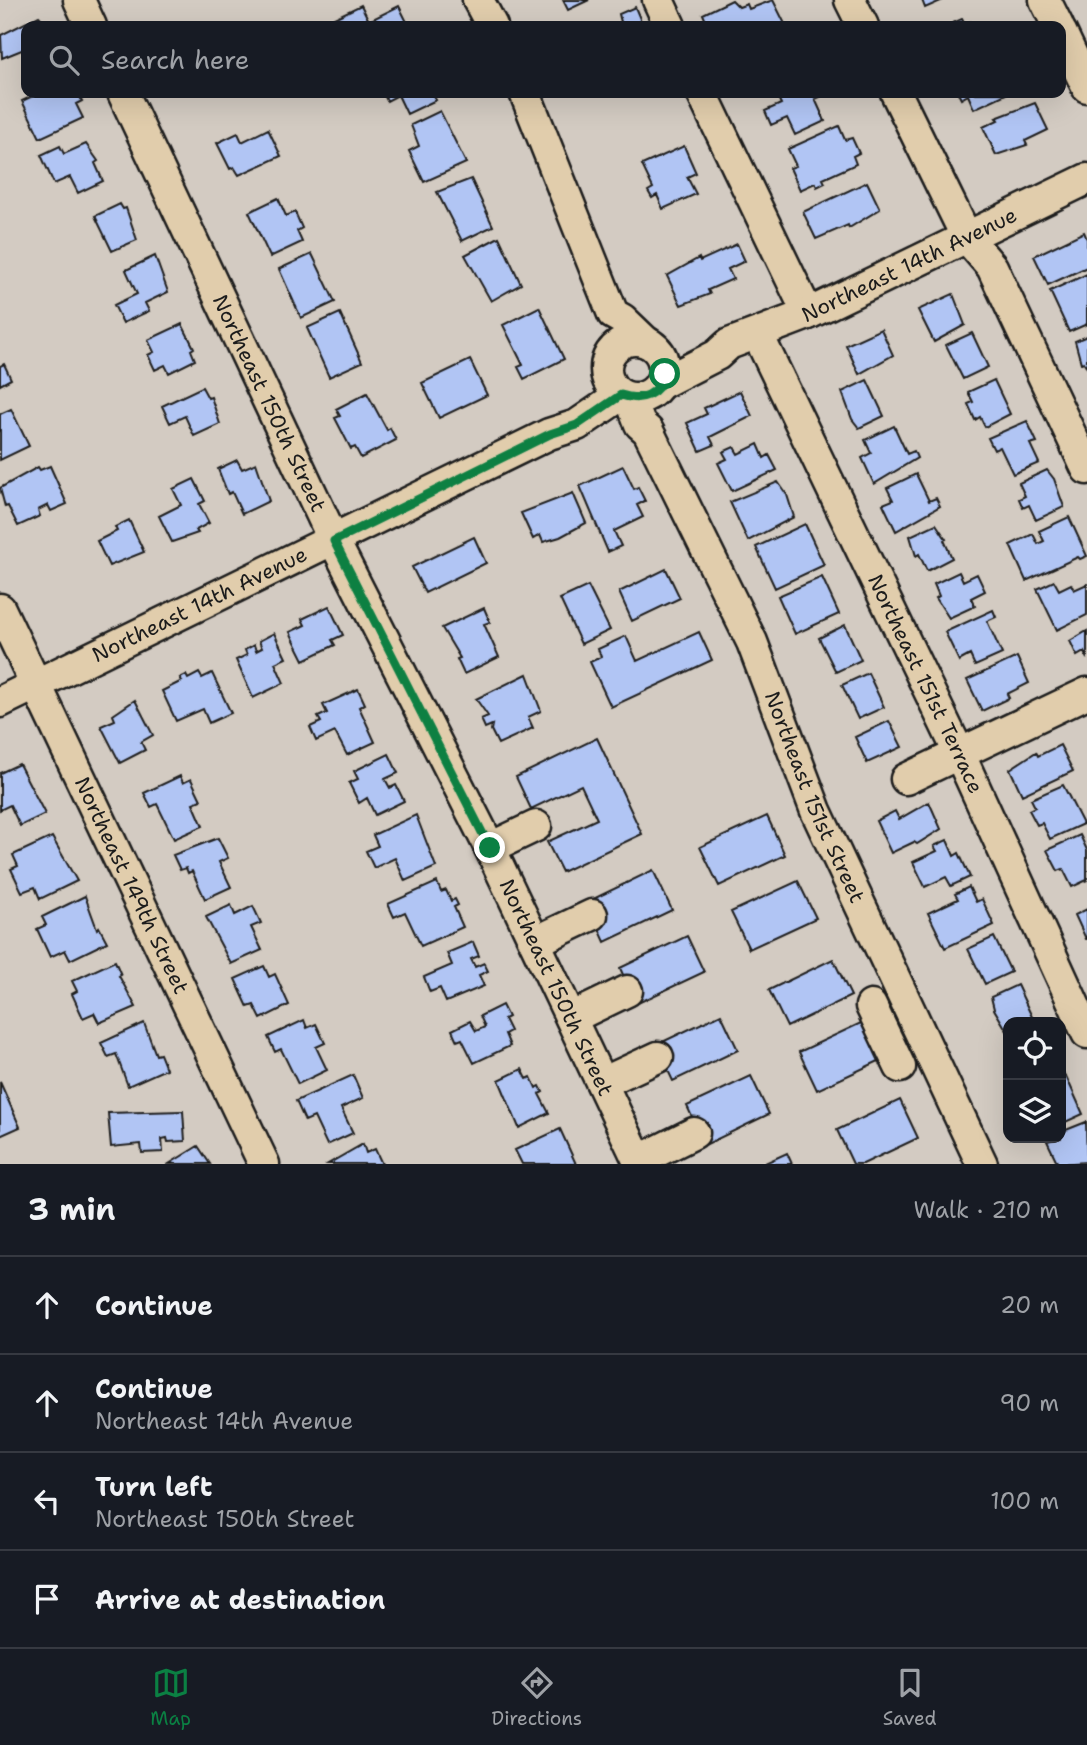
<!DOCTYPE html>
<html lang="en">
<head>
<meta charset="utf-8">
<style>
	:root { --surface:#171b24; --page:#242831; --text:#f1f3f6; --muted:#9ea1a6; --line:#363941; --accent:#0b8043 }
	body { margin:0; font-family:"Shantell Sans",sans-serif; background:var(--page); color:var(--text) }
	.controls { position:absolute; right:21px; bottom:21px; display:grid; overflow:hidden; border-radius:14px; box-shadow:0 7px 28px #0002 }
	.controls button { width:63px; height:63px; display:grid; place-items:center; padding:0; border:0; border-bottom:2px solid var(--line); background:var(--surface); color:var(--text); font:35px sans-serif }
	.stop { position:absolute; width:21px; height:21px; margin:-16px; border:5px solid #0b8043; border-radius:50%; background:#fff }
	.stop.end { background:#0b8043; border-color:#fff; box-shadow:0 2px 7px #0008 }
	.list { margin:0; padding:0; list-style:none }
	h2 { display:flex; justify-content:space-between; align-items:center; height:91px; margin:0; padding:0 28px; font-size:30px }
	h2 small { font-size:23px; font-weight:400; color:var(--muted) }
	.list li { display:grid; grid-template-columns:46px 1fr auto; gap:21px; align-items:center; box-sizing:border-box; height:98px; padding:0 28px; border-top:2px solid var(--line) }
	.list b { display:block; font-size:26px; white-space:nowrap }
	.list p { margin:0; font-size:23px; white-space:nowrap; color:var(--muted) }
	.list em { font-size:23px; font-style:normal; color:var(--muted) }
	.icon { flex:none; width:38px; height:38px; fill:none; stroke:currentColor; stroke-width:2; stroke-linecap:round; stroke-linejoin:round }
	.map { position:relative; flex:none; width:1087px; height:1164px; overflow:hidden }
	.search { position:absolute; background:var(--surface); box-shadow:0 7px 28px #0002; left:21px; right:21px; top:21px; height:77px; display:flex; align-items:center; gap:18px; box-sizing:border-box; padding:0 24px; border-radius:14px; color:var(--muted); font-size:26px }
	.sheet { height:483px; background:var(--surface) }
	nav { display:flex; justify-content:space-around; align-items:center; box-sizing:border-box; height:98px; border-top:2px solid var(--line); background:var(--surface); font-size:19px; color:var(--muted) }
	nav a { display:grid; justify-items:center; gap:4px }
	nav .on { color:var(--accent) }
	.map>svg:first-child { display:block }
</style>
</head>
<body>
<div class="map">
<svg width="1087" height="1164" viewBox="0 0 1087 1164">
	<rect width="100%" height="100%" fill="#d3cbc2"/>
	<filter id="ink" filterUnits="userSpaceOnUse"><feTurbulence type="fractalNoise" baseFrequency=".0143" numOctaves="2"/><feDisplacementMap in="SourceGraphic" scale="14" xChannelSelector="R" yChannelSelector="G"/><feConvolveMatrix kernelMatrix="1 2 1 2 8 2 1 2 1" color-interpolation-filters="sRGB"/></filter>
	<g filter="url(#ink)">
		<path fill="#b1c5f4" stroke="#1c1c1c" stroke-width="2" d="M563 0H589L568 10Z
			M732 0 739 7 747 4 749 9 773 0 786 26H747L745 23 708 26 703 14Z
			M922 0H943L925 8Z
			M361 5 369 21 399 6 409 26H333L330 20Z
			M635 7 643 26H622L619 14Z
			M39 16 48 26H26V53L24 49 2 58 1 35Z
			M962 19 965 25 970 22 972 26H946Z
			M39 93H78L82 101 76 104 83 118 40 138 22 101Z
			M383 93H432L436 100 407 114 398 95 387 101Z
			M784 93H818L820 97 815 99 825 121 795 135 787 118 771 125 765 111 781 104 777 96Z
			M958 93H1005L1006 94 974 109 968 95 961 99Z
			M1035 103 1048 130 1025 141 1027 145 996 155 983 127 998 120 996 118Z
			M440 111 466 163 424 182 409 151 419 146 411 125Z
			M839 126 845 140 852 138 859 153 853 156 856 164 823 179 825 183 817 187 815 183 800 190 790 168 796 166 788 149Z
			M268 129 281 156 239 175 234 167 230 169 217 143 238 133 242 142Z
			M86 144 98 161 95 163 103 181 78 193 70 177 54 184 41 155 60 146 64 154Z
			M684 146 696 173 687 177 696 194 663 209 657 195 652 198 648 191 653 188 642 165Z
			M471 179 493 226 462 241 437 192Z
			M867 182 880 209 849 228 848 225 816 239 803 212Z
			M278 198 286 216 295 212 302 228 297 231 302 242 270 257 249 212Z
			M120 204 123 209 126 208 137 240 112 251 95 216Z
			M1084 232 1087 239V267L1048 285 1034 256Z
			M499 237 521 284 491 301 465 255Z
			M737 244 745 261 728 269 733 279 708 290 710 294 681 305 667 276 699 258 700 261Z
			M312 254 335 302 301 318 279 269Z
			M155 256 168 292 145 303 149 311 123 323 114 305 137 294 126 270Z
			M1087 274V324L1069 332 1050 291Z
			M953 294 965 325 934 342 918 310Z
			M539 307 564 359 524 379 518 367 523 365 503 325Z
			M340 313 362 362 329 377 307 328Z
			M182 324 194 348 191 350 195 360 169 373 165 365 155 370 148 355 154 352 148 340Z
			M881 329 893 355 859 374 846 345Z
			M972 333 988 367 963 379 946 345Z
			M1087 336V368L1084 362 1081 363 1075 341Z
			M470 360 487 395 439 418 422 383Z
			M4 364 11 379 0 385V366Z
			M867 380 884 416 859 428 852 419 842 392Z
			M994 380 1010 414 985 427 980 417 975 420 968 404 973 402 968 392Z
			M202 387 208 398 211 397 220 424 194 436 185 416 170 423 162 406Z
			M740 391 752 416 710 437 714 445 700 451 687 423 707 414 704 408Z
			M367 393 387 430 390 428 396 440 361 458 355 447 351 449 335 418 340 416 336 409Z
			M11 409 29 446 0 460V414Z
			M1027 421 1037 442 1030 444 1039 463 1013 474 1000 447 994 450 988 438Z
			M894 426 907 454 914 451 917 458 874 484 862 458 871 453 865 440Z
			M758 444 764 458 769 455 777 470 732 491 718 463 727 459 723 452 734 447 738 454Z
			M237 460 242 469 256 463 269 501 242 514 232 492 228 494 218 469Z
			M50 466 67 504 51 511 48 505 38 510 40 516 18 526 8 506 5 507 0 488 38 467 40 470Z
			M623 466 634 489 638 487 645 501 637 505 643 517 614 531 621 546 608 552 580 486Z
			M1047 470 1054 479 1064 507 1036 520 1029 505 1023 508 1019 499 1025 496 1019 483Z
			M916 474 929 501 936 498 940 506 896 531 883 504 893 500 887 488Z
			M194 479 205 501 199 504 209 523 196 530 198 533 172 542 159 516 181 505 173 489Z
			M778 482 787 495 794 517 748 541 730 502Z
			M573 493 586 523 560 537 543 542 540 535 533 539 521 513Z
			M1069 517 1087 556 1080 559 1078 557 1026 581 1010 545 1033 534 1038 544 1044 541 1039 531Z
			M129 520 144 552 109 566 97 541 117 531 115 527Z
			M805 524 824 565 775 588 756 547Z
			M936 524 946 539 944 540 952 558 927 571 919 554 916 556 910 536Z
			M474 537 486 563 425 593 412 567Z
			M666 569 680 598 632 621 619 592Z
			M959 572 963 581 977 574 985 591 971 598 975 606 949 618 936 598 939 596 934 584Z
			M822 577 839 614 795 634 778 596Z
			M1054 581 1059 590 1071 584 1074 590 1087 584V615L1057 630 1037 589Z
			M588 586 610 630 581 644 560 599Z
			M329 606 343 635 332 640 335 645 304 660 290 632 305 625 302 619Z
			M484 608 490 622 484 624 499 657 464 674 457 659 460 658 442 628Z
			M993 610 996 617 987 621 1002 654 975 666 970 655 959 661 945 632Z
			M845 625 861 660 836 672 819 638Z
			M1087 631V659L1084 652 1077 656 1070 641Z
			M699 632 712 660 611 707 590 662 601 657 598 649 626 636 637 661Z
			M274 633 286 658 275 663 284 683 253 698 236 660 247 655 245 650 254 645 256 651 262 648 259 641Z
			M1017 657 1029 683 1007 694 1009 698 982 711 967 680Z
			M199 673 202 678 212 673 231 713 209 723 203 709 176 721 162 691 182 681 180 678 186 675 188 679Z
			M868 673 884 707 858 719 842 685Z
			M527 674 541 711 528 717 533 728 498 744 491 730 492 725 485 728 481 719 488 716 476 699Z
			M358 689 365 704 359 707 375 742 347 755 335 732 316 741 310 727 321 722 318 717 327 713 323 705Z
			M135 700 153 735 141 742 145 750 120 763 101 726 115 720 113 715Z
			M889 721 902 747 867 763 855 737Z
			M597 738 642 834 562 872 547 842 597 819 581 785 531 809 516 777Z
			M1060 745 1073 771 1022 795 1010 769 1036 752 1038 756Z
			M389 754 398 773 385 779 390 788 396 785 404 801 375 815 367 798 359 803 349 783 358 779 354 771Z
			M19 764 45 814 20 826 10 805 0 810V773Z
			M180 776 183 783 191 779 201 800 193 803 203 826 174 839 157 804 151 807 144 793Z
			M1063 785 1083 824 1050 839 1042 823 1037 825 1029 810 1035 807 1031 799Z
			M929 802 941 829 917 844 914 842 891 853 876 821 895 811 899 819Z
			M416 815 436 867 405 881 395 858 374 868 366 851 378 846 373 835Z
			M767 816 785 855 719 886 700 847Z
			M1080 835 1087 850V880L1072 887 1063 869 1058 871 1047 850Z
			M52 837 77 881 40 899 35 887 22 892 11 869 18 866 13 855Z
			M218 838 228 858 219 862 231 887 205 899 192 871 188 873 186 868 180 870 173 855Z
			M947 840 954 856 959 853 970 877 951 886 946 877 925 887 913 862 937 851 934 846Z
			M653 870 672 910 605 942 587 902Z
			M798 881 816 918 749 949 731 912Z
			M437 882 441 892 446 890 451 901 455 899 458 905 454 907 463 927 421 946 405 912 394 917 388 904Z
			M969 887 976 902 982 899 994 925 945 948 928 913 958 899 955 894Z
			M85 896 97 929 99 927 107 942 70 960 65 950 50 957 37 929 46 925 42 917Z
			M231 905 235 915 253 906 261 923 251 927 262 950 231 964 206 917Z
			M1087 909V939H1086L1075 915Z
			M687 936 704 972 636 1004 620 968Z
			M994 937 1011 972 985 984 968 949Z
			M473 942 479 956 471 959 475 967 484 963 488 971 479 975 484 986 446 1002 440 988 430 992 424 977 452 965 447 953Z
			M833 959 851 996 787 1027 769 990Z
			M115 961 121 975 119 976 136 1007 99 1023 94 1013 83 1018 72 994 77 991 72 981Z
			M264 966 269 977 275 974 289 1005 261 1019 254 1005 248 1007 235 979Z
			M1017 985 1033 1019 1008 1022 1007 1031 994 1009 991 997Z
			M502 1005 508 1017 504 1019 510 1031 505 1034 510 1046 474 1063 462 1039 457 1041 452 1030 470 1021 476 1031 485 1027 480 1016Z
			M721 1014 738 1050 673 1081 656 1045Z
			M304 1020 307 1028 316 1024 325 1043 316 1047 327 1070 298 1084 281 1049 275 1052 268 1037Z
			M863 1022 881 1060 817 1090 799 1052Z
			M144 1023 156 1055 160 1054 166 1069 128 1086 116 1054 108 1057 101 1043Z
			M522 1069 527 1079 531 1077 536 1088 540 1086 543 1092 539 1094 549 1113 519 1128 499 1080Z
			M1065 1074 1083 1114 1061 1124V1076Z
			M353 1075 363 1098 341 1108 353 1133 327 1145 314 1117 305 1121 296 1101Z
			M751 1076 769 1114 705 1145 687 1106Z
			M0 1082 20 1127 0 1136Z
			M900 1100 918 1138 863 1164H853L837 1130Z
			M183 1111 185 1141 168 1142 167 1138 162 1139 163 1152 142 1153 141 1144 111 1147 108 1113Z
			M1086 1122 1087 1162 1058 1164 1047 1141 1061 1138V1132Z
			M560 1129 576 1164H522L515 1150Z
			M363 1144 366 1153 375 1149 382 1164H328Z
			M198 1146 210 1164H169Z
			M787 1153 792 1164H763Z"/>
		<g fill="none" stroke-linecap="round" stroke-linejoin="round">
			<g stroke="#1c1c1c" stroke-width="35">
				<g id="minor">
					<path d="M79 0 91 26"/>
					<path d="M478 0 492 26"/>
					<path d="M658 0 670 26"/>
					<path d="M850 0 863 26"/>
					<path d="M1045 0 1058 26"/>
					<path d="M1061 32 1087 87"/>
					<path id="s1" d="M123 93 334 541 490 848 640 1164"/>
					<path d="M525 93 613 314 622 319 646 342"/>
					<path d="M702 93 808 314"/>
					<path d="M896 93 967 238 992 267 1087 469"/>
					<path id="s2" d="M758 335 959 753 1087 1033"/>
					<circle cx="635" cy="369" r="29"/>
					<path id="s3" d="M662 383 717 355 729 344 808 314 1087 179"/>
					<path id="s4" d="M630 398 640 424 648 431 752 642 816 811 982 1164"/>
					<path id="s5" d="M0 609 264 1164"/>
					<path id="s6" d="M0 702 549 434 577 425 621 395"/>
					<path d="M906 779 1087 693"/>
					<path d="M490 848 536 826"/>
					<path d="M535 942 592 915"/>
					<path d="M871 1006 900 1067"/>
					<path d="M571 1018 627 991"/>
					<path d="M602 1083 658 1057"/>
					<path d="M638 1161 694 1133"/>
				</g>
			</g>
			<use href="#minor" stroke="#e1cdac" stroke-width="30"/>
		</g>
	</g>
	<g fill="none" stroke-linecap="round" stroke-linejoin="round" filter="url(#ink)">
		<path stroke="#0b8043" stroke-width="9" d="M490 848 334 541 550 434 577 425 621 395C642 402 658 395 665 374"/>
	</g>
	<g text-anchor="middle" stroke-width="5" stroke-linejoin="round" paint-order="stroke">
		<g font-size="21" fill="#1c1c1c" stroke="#e1cdac">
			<text dy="7" stroke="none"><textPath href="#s3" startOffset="275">Northeast 14th Avenue</textPath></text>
			<text dy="7" stroke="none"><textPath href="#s1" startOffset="343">Northeast 150th Street</textPath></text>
			<text dy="7" stroke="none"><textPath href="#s6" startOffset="222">Northeast 14th Avenue</textPath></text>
			<text dy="7" stroke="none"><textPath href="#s2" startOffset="387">Northeast 151st Terrace</textPath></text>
			<text dy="7" stroke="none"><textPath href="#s4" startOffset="441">Northeast 151st Street</textPath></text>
			<text dy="7" stroke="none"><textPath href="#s5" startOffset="306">Northeast 149th Street</textPath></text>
			<text dy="7" stroke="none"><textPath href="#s1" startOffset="994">Northeast 150th Street</textPath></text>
		</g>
	</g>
</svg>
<div class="controls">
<button><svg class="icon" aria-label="locate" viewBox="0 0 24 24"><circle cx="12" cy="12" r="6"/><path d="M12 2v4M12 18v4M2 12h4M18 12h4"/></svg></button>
<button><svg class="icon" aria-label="layers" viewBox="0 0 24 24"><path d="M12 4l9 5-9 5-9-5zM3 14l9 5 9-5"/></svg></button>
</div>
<div class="stop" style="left:665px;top:374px"></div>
<div class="stop end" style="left:490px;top:848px"></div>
<div class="search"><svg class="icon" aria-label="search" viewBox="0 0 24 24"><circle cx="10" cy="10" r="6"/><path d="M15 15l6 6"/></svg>Search here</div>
</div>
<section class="sheet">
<h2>3 min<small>Walk · 210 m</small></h2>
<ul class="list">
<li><svg class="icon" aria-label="ahead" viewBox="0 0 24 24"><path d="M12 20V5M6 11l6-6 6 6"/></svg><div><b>Continue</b></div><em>20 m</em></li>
<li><svg class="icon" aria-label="ahead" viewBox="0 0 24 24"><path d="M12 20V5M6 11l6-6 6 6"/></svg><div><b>Continue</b><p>Northeast 14th Avenue</p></div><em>90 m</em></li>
<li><svg class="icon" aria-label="left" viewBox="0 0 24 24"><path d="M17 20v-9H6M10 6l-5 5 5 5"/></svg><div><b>Turn left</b><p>Northeast 150th Street</p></div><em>100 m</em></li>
<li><svg class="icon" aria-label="arrive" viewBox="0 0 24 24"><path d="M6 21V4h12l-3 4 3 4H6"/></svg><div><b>Arrive at destination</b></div></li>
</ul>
</section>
<nav>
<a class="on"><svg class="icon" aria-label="map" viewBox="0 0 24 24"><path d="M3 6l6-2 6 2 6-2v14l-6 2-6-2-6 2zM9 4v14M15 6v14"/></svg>Map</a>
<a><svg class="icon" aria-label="directions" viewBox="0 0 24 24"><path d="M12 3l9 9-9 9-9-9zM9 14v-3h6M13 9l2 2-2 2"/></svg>Directions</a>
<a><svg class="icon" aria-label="saved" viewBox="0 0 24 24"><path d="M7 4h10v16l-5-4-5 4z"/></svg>Saved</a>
</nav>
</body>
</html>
